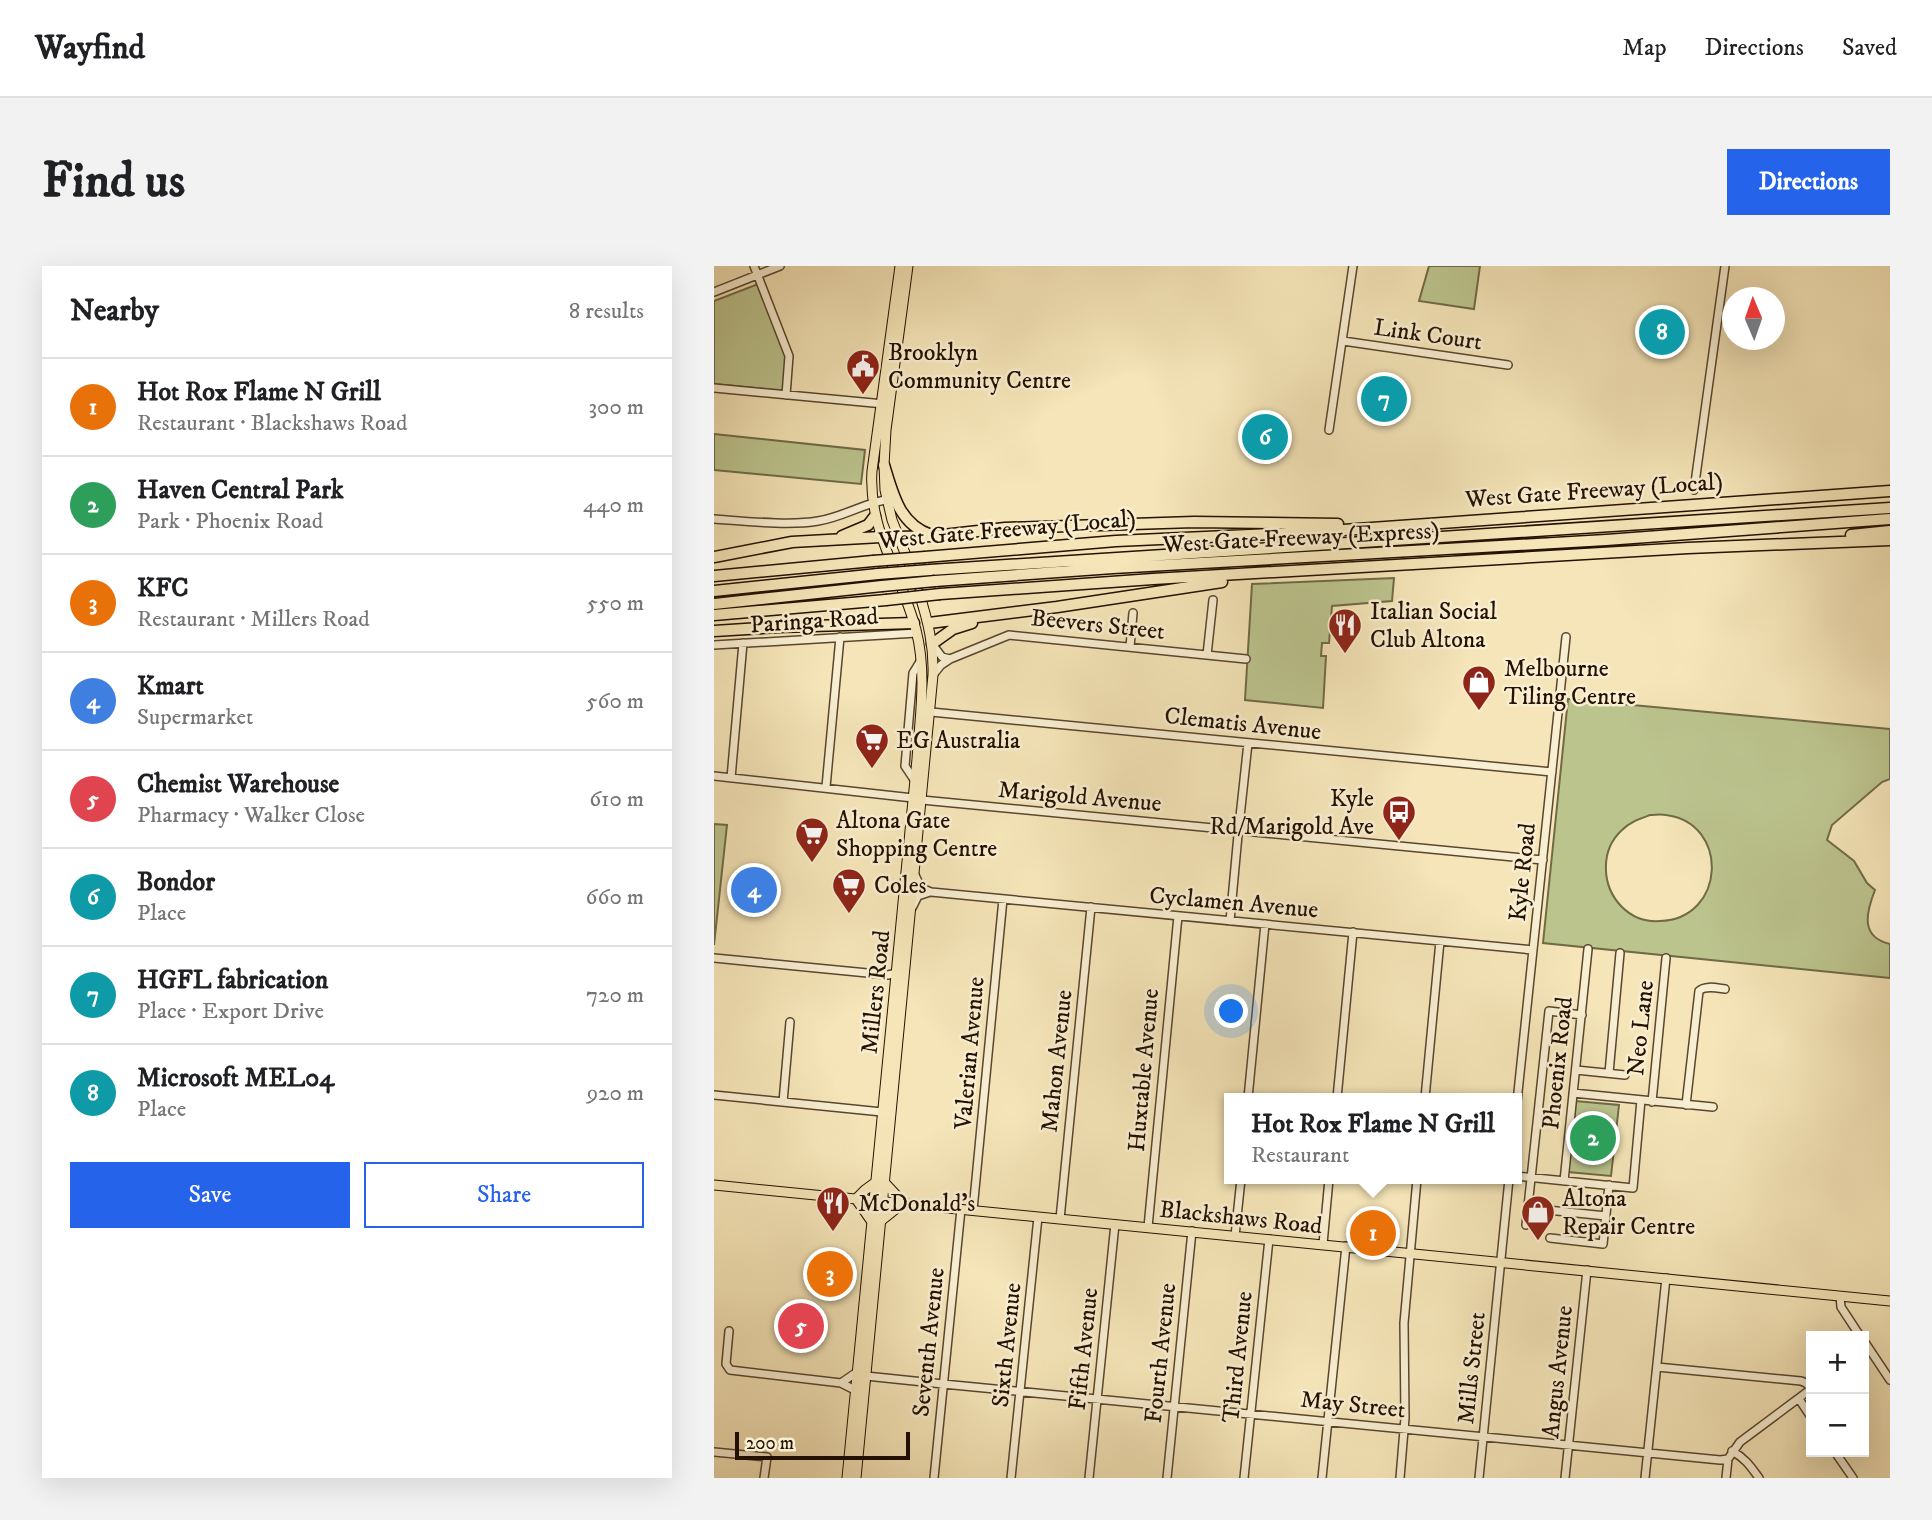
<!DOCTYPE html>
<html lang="en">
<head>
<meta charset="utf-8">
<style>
	:root { --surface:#fff; --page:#f2f2f2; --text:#202124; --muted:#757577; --line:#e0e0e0; --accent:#2563eb }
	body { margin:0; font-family:"IM FELL DW Pica",serif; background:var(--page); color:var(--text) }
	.controls { position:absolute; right:21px; bottom:21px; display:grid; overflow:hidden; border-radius:0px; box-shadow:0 7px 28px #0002 }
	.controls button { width:63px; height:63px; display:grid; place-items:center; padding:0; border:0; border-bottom:2px solid var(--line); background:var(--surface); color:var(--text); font:35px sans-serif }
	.compass { position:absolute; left:1008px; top:21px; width:63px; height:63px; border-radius:50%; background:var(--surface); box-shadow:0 7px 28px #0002; rotate:358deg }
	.scale { position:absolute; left:21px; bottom:18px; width:175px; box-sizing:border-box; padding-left:7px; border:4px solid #251100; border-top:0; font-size:19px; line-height:24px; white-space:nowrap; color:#251100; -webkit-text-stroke:5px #f8eed1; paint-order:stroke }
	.you { position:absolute; left:518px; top:746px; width:24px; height:24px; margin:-18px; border:5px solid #fff; border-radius:50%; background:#1a73e8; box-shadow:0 0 0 10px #1a73e833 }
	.badge { display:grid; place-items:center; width:46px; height:46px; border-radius:50%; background:var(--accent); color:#fff; font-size:23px; font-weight:700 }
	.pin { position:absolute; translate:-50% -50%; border:4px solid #fff; box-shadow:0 2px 7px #0006 }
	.popup { position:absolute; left:510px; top:827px; width:298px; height:91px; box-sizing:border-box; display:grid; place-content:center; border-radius:0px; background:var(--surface); filter:drop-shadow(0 2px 5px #0005); font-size:23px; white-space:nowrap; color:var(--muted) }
	.popup b { font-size:26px; color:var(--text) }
	.popup::after { content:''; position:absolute; left:50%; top:100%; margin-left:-14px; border:14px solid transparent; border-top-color:var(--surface) }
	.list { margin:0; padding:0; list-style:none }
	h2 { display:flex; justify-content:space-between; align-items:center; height:91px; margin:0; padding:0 28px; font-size:30px }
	h2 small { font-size:23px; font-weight:400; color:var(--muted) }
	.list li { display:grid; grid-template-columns:46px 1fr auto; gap:21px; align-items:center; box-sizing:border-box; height:98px; padding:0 28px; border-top:2px solid var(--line) }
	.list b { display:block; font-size:26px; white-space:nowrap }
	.list p { margin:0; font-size:23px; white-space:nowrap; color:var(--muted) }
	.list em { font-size:23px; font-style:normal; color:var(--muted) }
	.actions { display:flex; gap:14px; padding:21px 28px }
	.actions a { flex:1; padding:16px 0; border:2px solid var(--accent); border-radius:0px; text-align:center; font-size:24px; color:var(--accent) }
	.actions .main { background:var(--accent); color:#fff }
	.map { position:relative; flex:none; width:1176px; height:1212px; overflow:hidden; border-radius:0px }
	header { display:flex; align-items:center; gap:42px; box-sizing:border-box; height:98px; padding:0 35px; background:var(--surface); border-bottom:2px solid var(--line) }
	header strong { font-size:33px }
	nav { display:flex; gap:38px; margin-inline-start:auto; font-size:24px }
	.intro { display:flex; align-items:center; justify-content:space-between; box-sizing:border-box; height:168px; padding:0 42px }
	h1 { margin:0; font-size:49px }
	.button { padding:18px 32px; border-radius:0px; background:var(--accent); color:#fff; font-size:24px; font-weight:700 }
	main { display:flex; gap:42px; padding:0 42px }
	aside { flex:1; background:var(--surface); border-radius:0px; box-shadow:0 7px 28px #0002 }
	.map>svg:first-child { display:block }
</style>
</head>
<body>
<header>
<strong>Wayfind</strong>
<nav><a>Map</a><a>Directions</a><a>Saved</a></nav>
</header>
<div class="intro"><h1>Find us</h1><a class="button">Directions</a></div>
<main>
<aside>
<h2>Nearby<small>8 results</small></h2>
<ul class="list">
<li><span class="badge" style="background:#e8710a">1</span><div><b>Hot Rox Flame N Grill</b><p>Restaurant · Blackshaws Road</p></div><em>300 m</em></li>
<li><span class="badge" style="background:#2e9e5b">2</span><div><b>Haven Central Park</b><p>Park · Phoenix Road</p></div><em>440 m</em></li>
<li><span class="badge" style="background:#e8710a">3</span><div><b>KFC</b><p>Restaurant · Millers Road</p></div><em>550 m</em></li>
<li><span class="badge" style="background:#3f7fe0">4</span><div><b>Kmart</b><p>Supermarket</p></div><em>560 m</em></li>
<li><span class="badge" style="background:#e0444e">5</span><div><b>Chemist Warehouse</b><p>Pharmacy · Walker Close</p></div><em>610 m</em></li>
<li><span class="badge" style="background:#0f9aa8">6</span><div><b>Bondor</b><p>Place</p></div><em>660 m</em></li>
<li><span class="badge" style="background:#0f9aa8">7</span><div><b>HGFL fabrication</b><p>Place · Export Drive</p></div><em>720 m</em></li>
<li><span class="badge" style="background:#0f9aa8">8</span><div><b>Microsoft MEL04</b><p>Place</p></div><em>920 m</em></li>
</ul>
<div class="actions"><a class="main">Save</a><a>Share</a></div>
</aside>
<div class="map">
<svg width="1176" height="1212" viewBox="0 0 1176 1212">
	<rect width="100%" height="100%" fill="#f5e5b8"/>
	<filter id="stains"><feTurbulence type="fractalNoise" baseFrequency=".00286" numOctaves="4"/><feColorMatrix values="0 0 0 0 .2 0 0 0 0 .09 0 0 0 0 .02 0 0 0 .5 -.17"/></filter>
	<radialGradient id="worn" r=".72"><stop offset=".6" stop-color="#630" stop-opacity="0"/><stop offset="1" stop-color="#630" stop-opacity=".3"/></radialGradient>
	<path fill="#bcc48e" stroke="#706a47" stroke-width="2" fill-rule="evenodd" d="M715 0H766L760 43 705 35Z
		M44 18 72 91V125L0 118V35Z
		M0 168 151 184 147 218 0 204Z
		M680 312 678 335 618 340 615 377H608L607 390H612L609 442 531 434 538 318Z
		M854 433 1176 463V513L1168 516 1118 559 1113 574 1140 595 1153 617 1161 624C1152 647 1146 671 1176 678V712L829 677ZM936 549C941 549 947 548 952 549 1016 557 1012 653 946 655 932 656 918 651 908 641 887 620 886 584 908 564 916 556 925 553 936 549Z
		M0 558 13 559 0 679Z
		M861 835 905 839 897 910 854 906Z"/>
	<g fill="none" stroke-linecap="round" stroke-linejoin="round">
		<g stroke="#59462e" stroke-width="10">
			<path id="minor" d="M40 0 75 90 72 129
				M0 26 66 0
				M629 75 794 99
				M0 122 170 138
				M615 164 639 0
				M980 224 1011 0
				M0 253C29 255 76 260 104 255 130 251 151 236 177 233
				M0 379 203 367
				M219 379 228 391 236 393
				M416 381 419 347
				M493 389 499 334
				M219 409 227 399 236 393 295 369 532 393
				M217 446 838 506
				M0 510 199 532
				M17 512 29 377
				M201 515 191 500 199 407 207 394
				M112 521 126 371
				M208 534 520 564
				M525 560 534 477
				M530 565 829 594
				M201 609 207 622 217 626 819 684
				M198 642 204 630 216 626
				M516 655 524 569
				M0 692 174 709 183 707
				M862 804 911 809
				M895 807 906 687
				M859 827 999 841
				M0 829 168 846
				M534 832 551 658
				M623 832 639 666
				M711 832 726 675
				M69 836 76 756
				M938 836 952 692
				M972 839 985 725C991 719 1003 722 1011 723
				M802 845 852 371
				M802 910 919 922 927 834
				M850 915 874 683
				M814 942 892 950
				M259 944 289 633
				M346 953 377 641
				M812 959 835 745 868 749
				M434 961 464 650
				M521 970 527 913
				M836 972 889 978 895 919
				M609 978 615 913
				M1126 1030 1127 1041 1146 1070
				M15 1065 12 1098 16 1104 127 1117 141 1124
				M1150 1075 1176 1114
				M943 1101 1087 1115 1092 1117 1097 1122
				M127 1117 143 1106 152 1110 229 1118 1006 1194 1014 1193 1026 1176 1097 1123
				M1085 1133 1097 1151
				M1018 1185C1031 1192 1037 1201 1045 1212
				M0 1186 53 1191 50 1212
				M1121 1186 1139 1212
				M220 1212 247 943
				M297 1212 324 951
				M375 1212 401 958
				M453 1212 478 965
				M530 1212 555 973
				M608 1212 632 980
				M686 1212 691 1152 690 1057 703 913
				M765 1212 795 913
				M851 1212 873 1004
				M931 1212 952 1012
				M1012 1212 1014 1193"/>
		</g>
		<g stroke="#251100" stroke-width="11">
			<path id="major" d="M194 0 172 164 170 199 171 224 178 254 200 310
				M171 917 185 932 188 938
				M0 919 1176 1035
				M142 933 158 956
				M142 933 151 924 162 916
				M168 954 188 938
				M133 1212 203 493C206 451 213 406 202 364 188 310 154 264 158 205L186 0
				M142 1212 219 409C220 380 214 355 205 327"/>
		</g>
		<g stroke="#251100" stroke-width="13">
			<path id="highway" d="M170 199C179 228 185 258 217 269
				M1137 269 1176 265
				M128 270 154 259 161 250
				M184 271 220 270 291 262 480 256 624 258
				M0 291 78 276 167 271
				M211 291 402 275 601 266 1176 225
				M216 304 1176 242
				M0 310 159 295
				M221 315 399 302 892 274 1176 253
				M0 325 164 308
				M226 328 439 313 974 282 1176 274
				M0 338 168 320
				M0 349 172 334
				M215 357 343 341 508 316
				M0 365 64 361 200 357
				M218 378 239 363 258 357"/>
		</g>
		<use href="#minor" stroke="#f8eed1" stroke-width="7"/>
		<use href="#major" stroke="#f5e5b8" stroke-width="9"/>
		<use href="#highway" stroke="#f5e5b8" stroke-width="10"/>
		<g stroke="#251100" stroke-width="13" stroke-linecap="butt">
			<path id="highway-bridge" d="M159 295 211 291
				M164 308 216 304
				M168 320 221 315
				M172 334 226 328"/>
		</g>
		<use href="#highway-bridge" stroke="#f5e5b8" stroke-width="10"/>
	</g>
	<defs>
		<g id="civic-pin" transform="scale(1.75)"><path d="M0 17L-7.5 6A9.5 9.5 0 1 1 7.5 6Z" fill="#8f2418" stroke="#f8eed1"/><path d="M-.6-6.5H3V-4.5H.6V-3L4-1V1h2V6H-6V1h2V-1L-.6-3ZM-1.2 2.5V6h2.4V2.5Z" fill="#fff"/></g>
		<g id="restaurant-pin" transform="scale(1.75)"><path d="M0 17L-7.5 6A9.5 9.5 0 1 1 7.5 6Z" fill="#8f2418" stroke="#f8eed1"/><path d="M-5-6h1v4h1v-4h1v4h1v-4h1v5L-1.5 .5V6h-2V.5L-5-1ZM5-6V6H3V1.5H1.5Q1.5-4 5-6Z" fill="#fff"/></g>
		<g id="shop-pin" transform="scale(1.75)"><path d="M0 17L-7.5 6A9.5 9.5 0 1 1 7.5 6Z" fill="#8f2418" stroke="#f8eed1"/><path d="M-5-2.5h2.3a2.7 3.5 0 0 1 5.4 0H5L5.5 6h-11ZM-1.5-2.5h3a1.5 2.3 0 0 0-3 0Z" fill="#fff"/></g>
		<g id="supermarket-pin" transform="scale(1.75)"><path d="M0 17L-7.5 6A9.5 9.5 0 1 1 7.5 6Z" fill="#8f2418" stroke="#f8eed1"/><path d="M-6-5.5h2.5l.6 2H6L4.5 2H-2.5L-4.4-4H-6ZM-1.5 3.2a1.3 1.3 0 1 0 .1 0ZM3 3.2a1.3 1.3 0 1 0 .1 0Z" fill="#fff"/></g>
		<g id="bus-pin" transform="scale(1.75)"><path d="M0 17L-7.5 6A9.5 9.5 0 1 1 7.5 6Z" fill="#8f2418" stroke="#f8eed1"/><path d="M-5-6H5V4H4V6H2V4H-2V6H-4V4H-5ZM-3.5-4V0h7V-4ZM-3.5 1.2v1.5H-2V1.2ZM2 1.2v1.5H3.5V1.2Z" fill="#fff"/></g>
	</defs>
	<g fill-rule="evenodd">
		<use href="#civic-pin" x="149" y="100"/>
		<use href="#restaurant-pin" x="631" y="359"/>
		<use href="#shop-pin" x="765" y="416"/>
		<use href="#supermarket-pin" x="158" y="474"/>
		<use href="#bus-pin" x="685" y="546"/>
		<use href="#supermarket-pin" x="98" y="568"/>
		<use href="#supermarket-pin" x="135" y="619"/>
		<use href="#restaurant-pin" x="119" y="937"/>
		<use href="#shop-pin" x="824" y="946"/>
	</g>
	<g text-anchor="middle" stroke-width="5" stroke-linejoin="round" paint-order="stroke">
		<g font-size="24" fill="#251100" stroke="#f8eed1">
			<text transform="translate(714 68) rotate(8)" y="8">Link Court</text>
			<text transform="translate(880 224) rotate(-4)" y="8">West Gate Freeway (Local)</text>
			<text transform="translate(293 263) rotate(-5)" y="8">West Gate Freeway (Local)</text>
			<text transform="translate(587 271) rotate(-3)" y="8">West Gate Freeway (Express)</text>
			<text transform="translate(100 354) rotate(-4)" y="8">Paringa Road</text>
			<text transform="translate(384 358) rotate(6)" y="8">Beevers Street</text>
			<text transform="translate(529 457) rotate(6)" y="8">Clematis Avenue</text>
			<text transform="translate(366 530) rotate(5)" y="8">Marigold Avenue</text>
			<text transform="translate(808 606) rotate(-84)" y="8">Kyle Road</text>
			<text transform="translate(520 636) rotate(5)" y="8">Cyclamen Avenue</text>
			<text transform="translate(161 726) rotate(-84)" y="8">Millers Road</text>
			<text transform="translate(926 762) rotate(-84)" y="8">Neo Lane</text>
			<text transform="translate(255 787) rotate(-85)" y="8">Valerian Avenue</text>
			<text transform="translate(342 795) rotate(-84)" y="8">Mahon Avenue</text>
			<text transform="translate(843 797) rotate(-84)" y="8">Phoenix Road</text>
			<text transform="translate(429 804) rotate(-85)" y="8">Huxtable Avenue</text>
			<text transform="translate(527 951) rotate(6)" y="8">Blackshaws Road</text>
			<text transform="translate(214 1076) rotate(-84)" y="8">Seventh Avenue</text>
			<text transform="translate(292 1079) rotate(-84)" y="8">Sixth Avenue</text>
			<text transform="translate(369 1083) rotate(-84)" y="8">Fifth Avenue</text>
			<text transform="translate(446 1087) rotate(-84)" y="8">Fourth Avenue</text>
			<text transform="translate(523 1091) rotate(-84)" y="8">Third Avenue</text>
			<text transform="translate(757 1102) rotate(-84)" y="8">Mills Street</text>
			<text transform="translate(843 1106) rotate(-84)" y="8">Angus Avenue</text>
			<text transform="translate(639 1138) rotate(6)" y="8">May Street</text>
		</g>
		<g font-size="24" fill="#251100" stroke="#f8eed1" text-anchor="start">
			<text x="174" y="94">Brooklyn<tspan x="174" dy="28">Community Centre</tspan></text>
			<text x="656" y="353">Italian Social<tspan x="656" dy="28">Club Altona</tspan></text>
			<text x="790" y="410">Melbourne<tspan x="790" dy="28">Tiling Centre</tspan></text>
			<text x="182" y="482">EG Australia</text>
			<text x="660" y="540" text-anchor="end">Kyle<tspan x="660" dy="28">Rd/Marigold Ave</tspan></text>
			<text x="122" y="562">Altona Gate<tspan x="122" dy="28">Shopping Centre</tspan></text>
			<text x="160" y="627">Coles</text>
			<text x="848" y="940">Altona<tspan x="848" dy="28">Repair Centre</tspan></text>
			<text x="144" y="945">McDonald's</text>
		</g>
	</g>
	<rect width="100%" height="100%" filter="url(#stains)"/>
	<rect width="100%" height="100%" fill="url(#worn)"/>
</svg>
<div class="controls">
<button>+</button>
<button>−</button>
</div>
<svg class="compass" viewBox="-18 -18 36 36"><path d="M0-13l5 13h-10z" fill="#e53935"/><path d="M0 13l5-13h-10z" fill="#757577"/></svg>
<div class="scale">200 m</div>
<div class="you"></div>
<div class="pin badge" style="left:659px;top:967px;background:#e8710a">1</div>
<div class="popup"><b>Hot Rox Flame N Grill</b>Restaurant</div>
<div class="pin badge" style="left:879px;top:872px;background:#2e9e5b">2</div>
<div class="pin badge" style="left:116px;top:1008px;background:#e8710a">3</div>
<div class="pin badge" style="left:40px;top:624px;background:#3f7fe0">4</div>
<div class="pin badge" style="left:87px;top:1060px;background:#e0444e">5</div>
<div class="pin badge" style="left:551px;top:171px;background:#0f9aa8">6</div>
<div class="pin badge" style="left:670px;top:133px;background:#0f9aa8">7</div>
<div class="pin badge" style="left:948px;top:66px;background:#0f9aa8">8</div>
</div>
</main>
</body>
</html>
